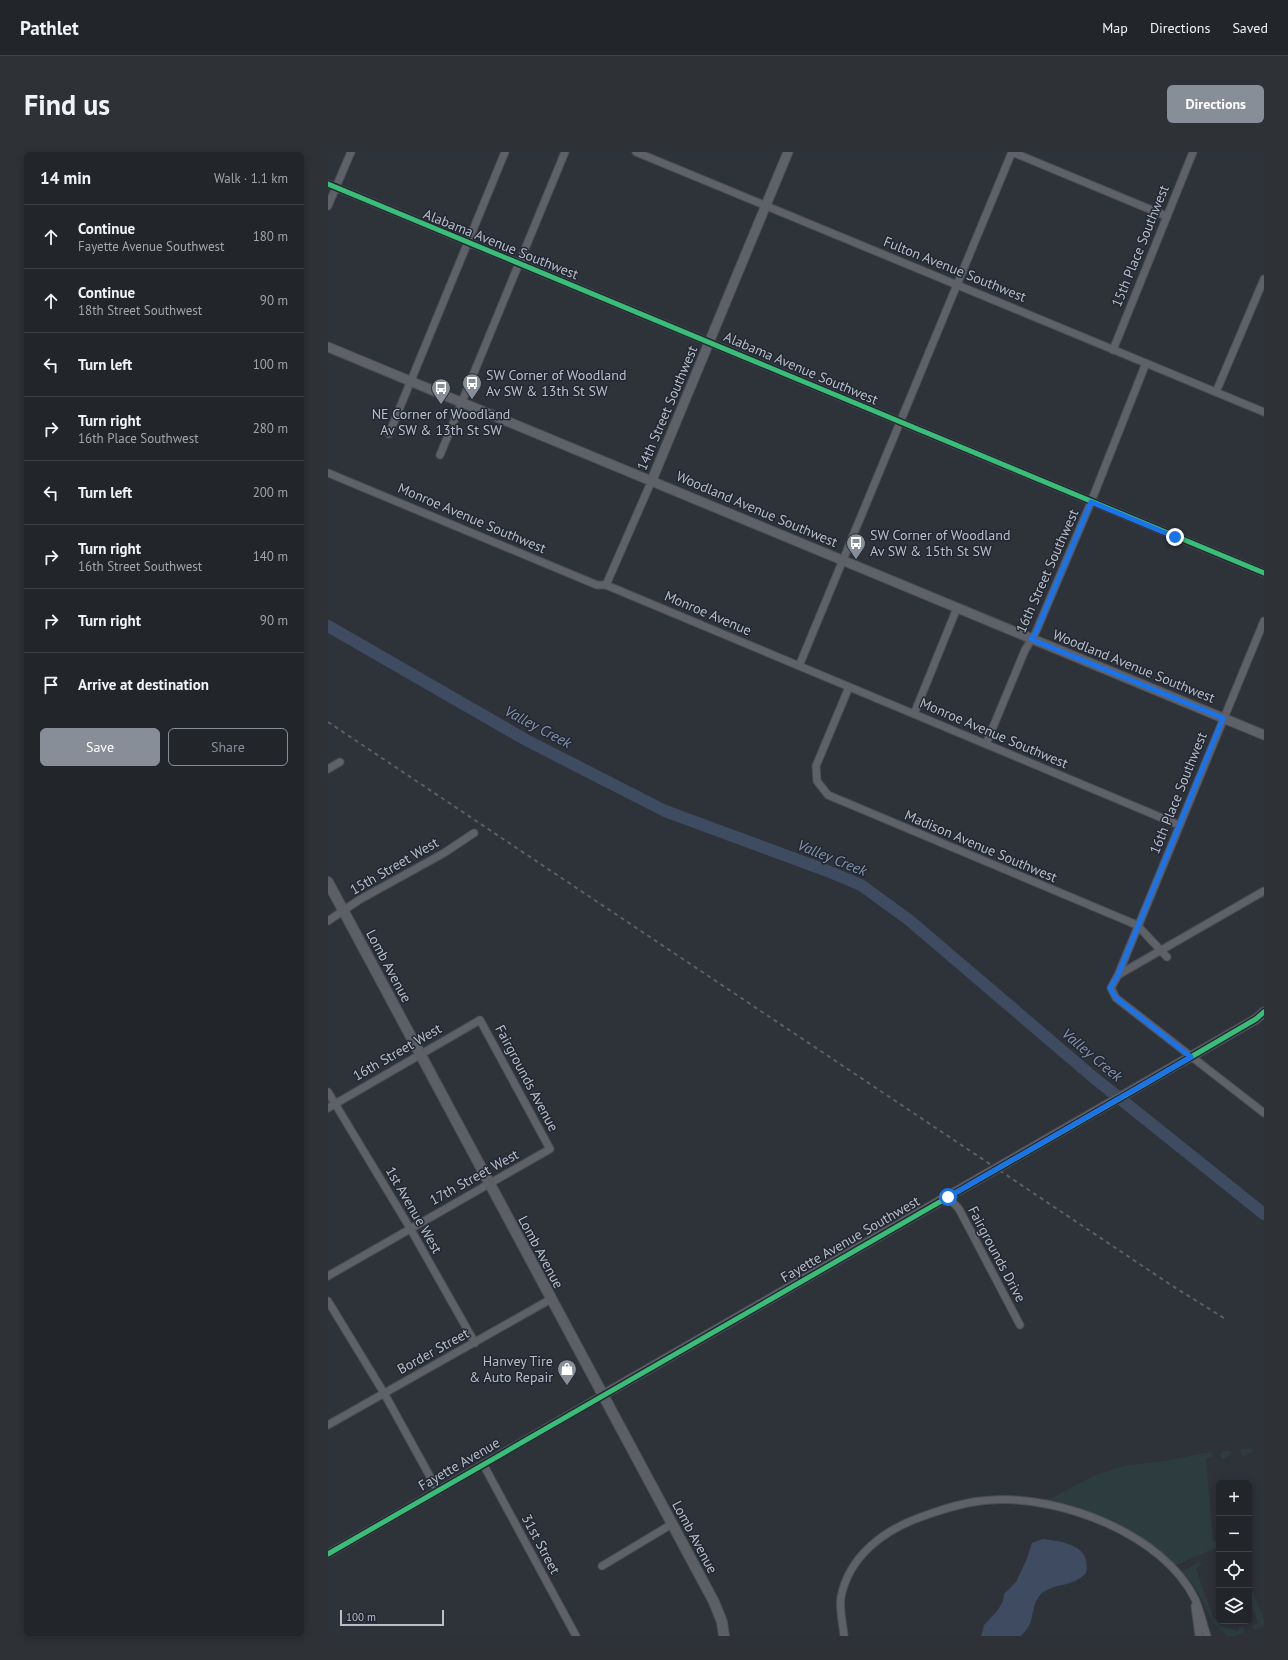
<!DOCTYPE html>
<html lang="en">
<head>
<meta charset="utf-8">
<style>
	:root { --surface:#22262b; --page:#2e3237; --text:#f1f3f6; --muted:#a2a5a9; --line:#3f4347; --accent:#888e97 }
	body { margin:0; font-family:"PT Sans",sans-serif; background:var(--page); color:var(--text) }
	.controls { position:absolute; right:12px; bottom:12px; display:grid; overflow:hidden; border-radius:6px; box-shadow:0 2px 10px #0003 }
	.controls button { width:36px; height:36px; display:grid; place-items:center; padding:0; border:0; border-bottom:1px solid var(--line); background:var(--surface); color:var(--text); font:20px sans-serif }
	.scale { position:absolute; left:12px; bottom:10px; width:104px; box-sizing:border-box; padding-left:4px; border:2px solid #b9bfc9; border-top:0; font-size:11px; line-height:14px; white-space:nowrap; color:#b9bfc9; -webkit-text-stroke:3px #222833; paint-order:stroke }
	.stop { position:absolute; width:12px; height:12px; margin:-9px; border:3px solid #1a73e8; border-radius:50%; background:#fff }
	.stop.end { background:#1a73e8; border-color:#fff; box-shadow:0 1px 4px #0008 }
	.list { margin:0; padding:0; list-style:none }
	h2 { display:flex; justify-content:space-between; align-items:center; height:52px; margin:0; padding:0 16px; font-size:17px }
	h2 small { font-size:13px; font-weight:400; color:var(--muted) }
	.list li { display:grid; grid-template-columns:26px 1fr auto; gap:12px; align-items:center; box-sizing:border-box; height:64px; padding:0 16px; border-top:1px solid var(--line) }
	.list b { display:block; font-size:15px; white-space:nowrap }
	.list p { margin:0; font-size:13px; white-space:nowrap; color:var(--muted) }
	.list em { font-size:13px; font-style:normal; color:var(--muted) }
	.actions { display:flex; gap:8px; padding:12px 16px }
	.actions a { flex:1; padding:9px 0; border:1px solid var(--accent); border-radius:6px; text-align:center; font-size:14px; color:var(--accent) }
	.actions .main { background:var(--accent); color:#fff }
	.icon { flex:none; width:22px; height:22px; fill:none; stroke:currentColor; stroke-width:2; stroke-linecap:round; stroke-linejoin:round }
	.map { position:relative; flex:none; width:936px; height:1484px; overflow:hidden; border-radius:6px }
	header { display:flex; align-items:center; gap:24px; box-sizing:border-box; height:56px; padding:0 20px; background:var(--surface); border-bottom:1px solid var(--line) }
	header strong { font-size:19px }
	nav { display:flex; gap:22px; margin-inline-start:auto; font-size:14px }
	.intro { display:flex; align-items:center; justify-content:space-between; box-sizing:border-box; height:96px; padding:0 24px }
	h1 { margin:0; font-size:28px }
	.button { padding:10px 18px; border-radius:6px; background:var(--accent); color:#fff; font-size:14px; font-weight:700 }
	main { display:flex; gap:24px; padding:0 24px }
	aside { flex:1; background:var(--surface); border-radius:6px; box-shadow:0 2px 10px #0003 }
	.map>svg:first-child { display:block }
</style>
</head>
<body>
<header>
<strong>Pathlet</strong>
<nav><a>Map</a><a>Directions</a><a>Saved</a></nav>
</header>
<div class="intro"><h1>Find us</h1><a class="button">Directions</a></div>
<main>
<aside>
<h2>14 min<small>Walk · 1.1 km</small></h2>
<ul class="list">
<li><svg class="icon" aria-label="ahead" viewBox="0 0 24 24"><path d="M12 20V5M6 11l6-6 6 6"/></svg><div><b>Continue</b><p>Fayette Avenue Southwest</p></div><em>180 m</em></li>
<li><svg class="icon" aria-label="ahead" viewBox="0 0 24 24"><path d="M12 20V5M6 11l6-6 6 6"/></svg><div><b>Continue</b><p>18th Street Southwest</p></div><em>90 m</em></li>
<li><svg class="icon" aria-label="left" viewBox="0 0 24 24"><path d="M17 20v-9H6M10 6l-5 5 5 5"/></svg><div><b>Turn left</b></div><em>100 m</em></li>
<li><svg class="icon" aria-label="right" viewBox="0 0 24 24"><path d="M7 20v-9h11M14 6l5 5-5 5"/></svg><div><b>Turn right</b><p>16th Place Southwest</p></div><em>280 m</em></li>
<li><svg class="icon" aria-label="left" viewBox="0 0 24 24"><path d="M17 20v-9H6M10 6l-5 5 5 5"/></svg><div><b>Turn left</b></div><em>200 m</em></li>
<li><svg class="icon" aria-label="right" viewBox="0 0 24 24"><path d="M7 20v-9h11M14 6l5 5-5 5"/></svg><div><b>Turn right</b><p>16th Street Southwest</p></div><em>140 m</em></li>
<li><svg class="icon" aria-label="right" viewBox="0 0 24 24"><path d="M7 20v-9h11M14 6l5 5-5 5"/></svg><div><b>Turn right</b></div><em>90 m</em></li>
<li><svg class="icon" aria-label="arrive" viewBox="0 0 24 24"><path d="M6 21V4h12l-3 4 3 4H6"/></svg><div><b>Arrive at destination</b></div></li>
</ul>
<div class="actions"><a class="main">Save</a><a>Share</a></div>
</aside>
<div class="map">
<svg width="936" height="1484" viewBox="0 0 936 1484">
	<rect width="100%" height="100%" fill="#2e3239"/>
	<path fill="#2c3c3f" d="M914 1297H924L925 1300 914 1305 912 1299Z
		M895 1299H903L904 1301 894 1308 892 1303Z
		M881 1300 884 1301 885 1305 878 1307 885 1389 891 1390V1395L848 1413C807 1376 772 1361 719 1348L770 1322 799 1313 836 1309Z
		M871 1410 874 1413 868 1417 886 1468 891 1466V1474L910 1479 912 1474H915L917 1480 907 1484H899L886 1471 867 1435 854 1420Z
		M921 1431 936 1467V1474L927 1478 924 1474 930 1471 921 1446Z"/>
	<path fill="#3f4b61" d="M715 1387C736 1390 764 1393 758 1421 744 1436 727 1430 713 1442 704 1451 706 1464 701 1474 699 1478 695 1481 693 1484H653L656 1473 670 1458 675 1449 676 1442 688 1430 698 1409 704 1391Z"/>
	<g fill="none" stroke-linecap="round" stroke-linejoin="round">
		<path stroke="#3f4b61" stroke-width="12" d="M0 474 198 588 337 659 497 718 533 733 581 768 765 925 936 1062"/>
		<g stroke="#4a4d52" stroke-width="9">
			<path id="minor" d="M308 0 936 260
				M684 0 838 64
				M0 32 936 421
				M0 54 23 0
				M785 198 865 0
				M888 240 936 127
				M61 282 177 0
				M112 303 237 0
				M0 321 269 433H278L851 673
				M278 433 324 328
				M936 469 790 823 783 836 788 846 936 961
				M471 514 684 0
				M521 535 488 614 489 629 500 643 809 773 839 805
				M586 562 629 456
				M658 592 697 498 707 482 763 350 818 211
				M0 617 12 610
				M0 769 31 748 116 701 146 681
				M790 823 936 739
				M0 940 82 1076 147 1191
				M0 956 152 868 222 997 0 1124
				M620 1045 631 1057 692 1173
				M0 1149 56 1241 110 1339
				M0 1273 223 1147
				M155 1312 248 1484
				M0 1402 275 1243
				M274 1414 344 1372
				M867 1454 871 1484
				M516 1484C515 1472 511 1456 513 1445 521 1404 556 1378 593 1365 615 1357 639 1349 663 1348 732 1343 835 1382 867 1447 872 1458 875 1472 879 1484"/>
		</g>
		<g stroke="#4a4d52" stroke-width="11">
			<path id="tertiary" d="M0 195 936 583
				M324 328 460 0
				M275 1243 928 867 936 860"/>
		</g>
		<g stroke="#4a4d52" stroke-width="12">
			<path id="secondary" d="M0 730 386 1450 394 1470 396 1484"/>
		</g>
		<use href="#minor" stroke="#5e6167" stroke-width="7"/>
		<use href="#tertiary" stroke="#5e6167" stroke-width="9"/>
		<use href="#secondary" stroke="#5c5f65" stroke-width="10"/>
		<path stroke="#5c5f64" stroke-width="2" stroke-dasharray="4 4" stroke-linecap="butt" d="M0 570 843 1133 899 1168"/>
		<g stroke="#222833" stroke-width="8">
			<path id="cycleway" d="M0 32 936 421
				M0 1402 815 933 928 867 936 860"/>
		</g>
		<use href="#cycleway" stroke="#3abd76" stroke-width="5"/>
	</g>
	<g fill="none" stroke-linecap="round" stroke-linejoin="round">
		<path stroke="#1a73e8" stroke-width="5" d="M620 1045 863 905 788 846 782 836 790 823 895 566 703 487 707 482 763 350 847 385"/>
	</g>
	<defs>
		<g id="bus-pin" transform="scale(1)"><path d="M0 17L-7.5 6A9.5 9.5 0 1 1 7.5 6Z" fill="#888e97" stroke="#222833"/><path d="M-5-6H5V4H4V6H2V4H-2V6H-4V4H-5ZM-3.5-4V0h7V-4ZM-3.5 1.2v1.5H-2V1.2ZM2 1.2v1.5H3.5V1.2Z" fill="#fff"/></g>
		<g id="shop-pin" transform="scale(1)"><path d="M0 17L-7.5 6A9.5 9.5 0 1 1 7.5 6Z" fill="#888e97" stroke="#222833"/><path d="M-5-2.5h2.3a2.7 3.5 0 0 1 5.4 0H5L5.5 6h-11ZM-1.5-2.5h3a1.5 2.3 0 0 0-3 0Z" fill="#fff"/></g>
	</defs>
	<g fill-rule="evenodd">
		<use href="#bus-pin" x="144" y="231"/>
		<use href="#bus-pin" x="113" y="236"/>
		<use href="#bus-pin" x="528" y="391"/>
		<use href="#shop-pin" x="239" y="1217"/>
	</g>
	<g text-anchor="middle" stroke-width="3" stroke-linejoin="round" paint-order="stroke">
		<g font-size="14" fill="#b9bfc9" stroke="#222833">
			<text transform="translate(173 92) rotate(22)" y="5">Alabama Avenue Southwest</text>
			<text transform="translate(812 94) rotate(-68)" y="5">15th Place Southwest</text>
			<text transform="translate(627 117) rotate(22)" y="5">Fulton Avenue Southwest</text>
			<text transform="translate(473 216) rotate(23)" y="5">Alabama Avenue Southwest</text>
			<text transform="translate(339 256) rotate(-67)" y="5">14th Street Southwest</text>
			<text transform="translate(429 357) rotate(23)" y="5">Woodland Avenue Southwest</text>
			<text transform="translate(144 366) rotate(23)" y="5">Monroe Avenue Southwest</text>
			<text transform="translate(719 419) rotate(-66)" y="5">16th Street Southwest</text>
			<text transform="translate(380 461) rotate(23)" y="5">Monroe Avenue</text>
			<text transform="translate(806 514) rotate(22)" y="5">Woodland Avenue Southwest</text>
			<text transform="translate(666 581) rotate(23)" y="5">Monroe Avenue Southwest</text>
			<text transform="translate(850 641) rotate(-68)" y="5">16th Place Southwest</text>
			<text transform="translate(653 694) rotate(23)" y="5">Madison Avenue Southwest</text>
			<text transform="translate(66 714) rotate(-30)" y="5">15th Street West</text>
			<text transform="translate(61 814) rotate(62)" y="5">Lomb Avenue</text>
			<text transform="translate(69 900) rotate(-30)" y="5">16th Street West</text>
			<text transform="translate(199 926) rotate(62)" y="5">Fairgrounds Avenue</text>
			<text transform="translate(146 1025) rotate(-29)" y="5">17th Street West</text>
			<text transform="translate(86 1058) rotate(60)" y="5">1st Avenue West</text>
			<text transform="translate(522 1087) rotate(-30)" y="5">Fayette Avenue Southwest</text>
			<text transform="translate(213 1100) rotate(62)" y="5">Lomb Avenue</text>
			<text transform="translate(669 1102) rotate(62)" y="5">Fairgrounds Drive</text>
			<text transform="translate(105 1199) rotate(-29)" y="5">Border Street</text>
			<text transform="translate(131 1312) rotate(-30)" y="5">Fayette Avenue</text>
			<text transform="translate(367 1385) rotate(62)" y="5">Lomb Avenue</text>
			<text transform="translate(213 1392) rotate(62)" y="5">31st Street</text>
		</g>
		<g font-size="14" fill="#b9bfc9" stroke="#222833" text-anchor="start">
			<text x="158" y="228">SW Corner of Woodland<tspan x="158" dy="16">Av SW &amp; 13th St SW</tspan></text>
			<text x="113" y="267" text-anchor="middle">NE Corner of Woodland<tspan x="113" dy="16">Av SW &amp; 13th St SW</tspan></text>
			<text x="542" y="388">SW Corner of Woodland<tspan x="542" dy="16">Av SW &amp; 15th St SW</tspan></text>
			<text x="225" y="1214" text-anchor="end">Hanvey Tire<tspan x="225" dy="16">&amp; Auto Repair</tspan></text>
		</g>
		<g font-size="15" font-style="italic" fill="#8594ac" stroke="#222833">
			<text transform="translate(210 575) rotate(28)" y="5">Valley Creek</text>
			<text transform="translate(504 706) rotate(22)" y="5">Valley Creek</text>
			<text transform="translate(764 903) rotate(40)" y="5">Valley Creek</text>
		</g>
	</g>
</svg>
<div class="controls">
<button>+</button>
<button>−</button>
<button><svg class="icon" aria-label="locate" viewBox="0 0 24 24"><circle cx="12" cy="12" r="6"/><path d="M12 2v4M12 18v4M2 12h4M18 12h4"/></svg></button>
<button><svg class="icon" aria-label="layers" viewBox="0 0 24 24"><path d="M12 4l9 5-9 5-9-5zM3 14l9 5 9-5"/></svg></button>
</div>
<div class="scale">100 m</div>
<div class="stop" style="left:620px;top:1045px"></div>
<div class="stop end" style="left:847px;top:385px"></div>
</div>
</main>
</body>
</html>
